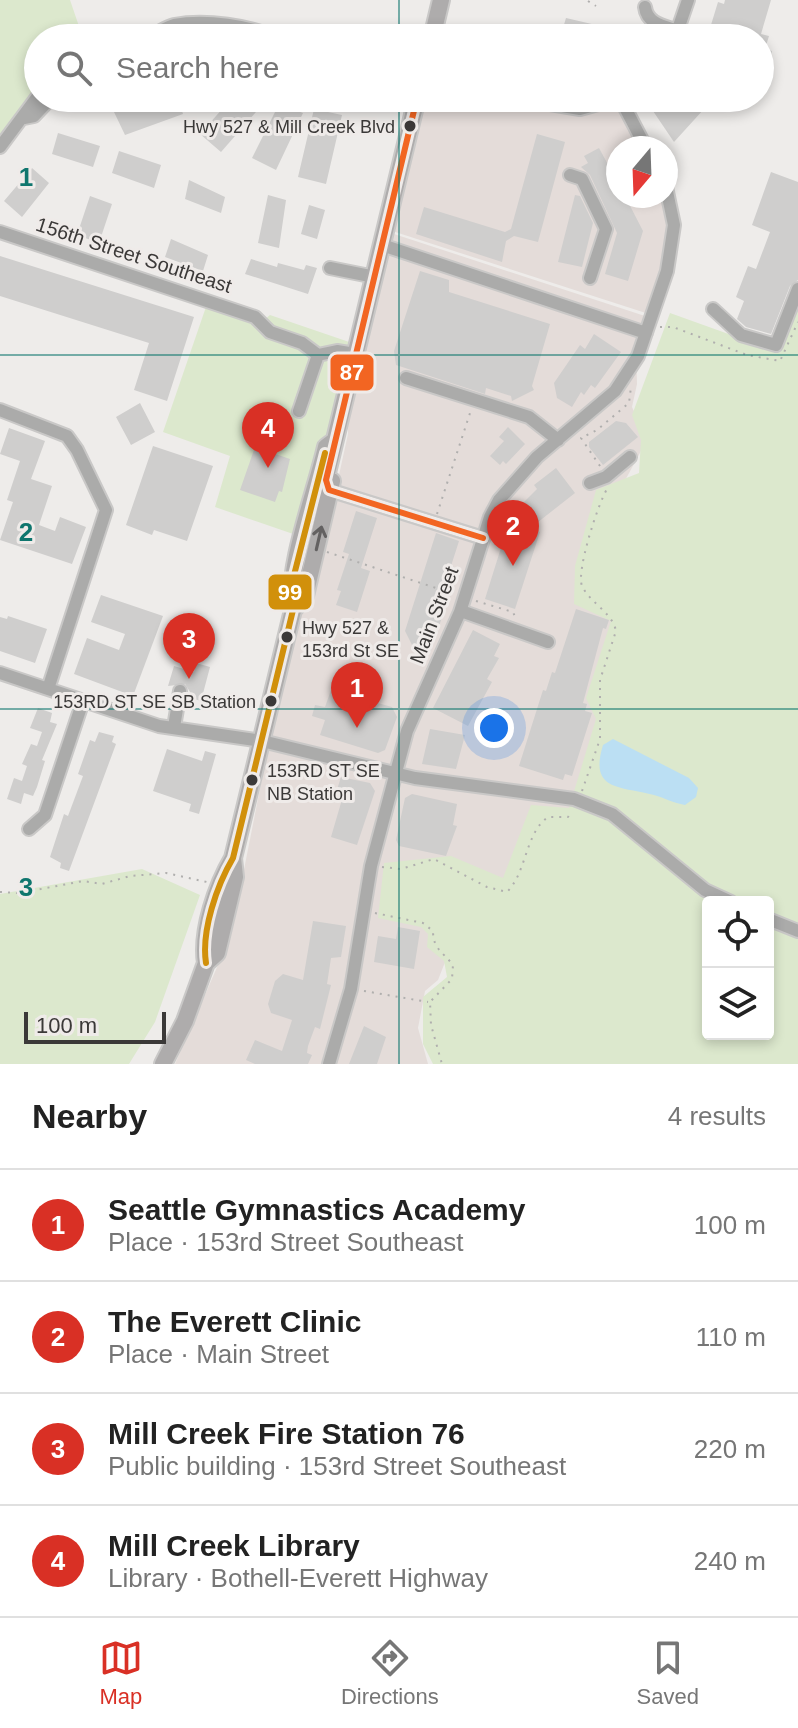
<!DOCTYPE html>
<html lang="en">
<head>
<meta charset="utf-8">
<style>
	:root { --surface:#fff; --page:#f2f2f2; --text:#222; --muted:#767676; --line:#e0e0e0; --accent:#d93025 }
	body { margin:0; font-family:Helvetica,sans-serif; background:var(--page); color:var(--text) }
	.controls { position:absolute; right:24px; bottom:24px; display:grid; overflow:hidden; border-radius:8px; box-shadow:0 4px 12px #0003 }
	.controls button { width:72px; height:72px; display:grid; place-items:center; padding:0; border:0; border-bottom:2px solid var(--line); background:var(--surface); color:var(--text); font:40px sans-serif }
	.compass { position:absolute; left:606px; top:136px; width:72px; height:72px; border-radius:50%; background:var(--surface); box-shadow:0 4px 12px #0003; rotate:199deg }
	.scale { position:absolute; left:24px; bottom:20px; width:142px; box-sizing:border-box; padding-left:8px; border:4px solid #3b3938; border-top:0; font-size:22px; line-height:28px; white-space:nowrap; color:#3b3938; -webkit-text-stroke:6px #efebe9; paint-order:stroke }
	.you { position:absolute; left:494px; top:728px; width:28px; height:28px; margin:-20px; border:6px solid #fff; border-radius:50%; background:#1a73e8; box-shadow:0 0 0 12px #1a73e833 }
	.badge { display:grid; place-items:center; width:52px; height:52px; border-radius:50%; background:var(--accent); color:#fff; font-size:26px; font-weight:700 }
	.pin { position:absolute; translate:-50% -66px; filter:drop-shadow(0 2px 4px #0008) }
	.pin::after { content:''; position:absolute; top:42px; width:28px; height:24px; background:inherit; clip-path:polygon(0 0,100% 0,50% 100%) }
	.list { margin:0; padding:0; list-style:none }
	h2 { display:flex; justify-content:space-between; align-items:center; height:104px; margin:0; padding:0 32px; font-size:34px }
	h2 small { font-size:26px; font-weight:400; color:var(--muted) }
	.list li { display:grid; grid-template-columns:52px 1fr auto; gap:24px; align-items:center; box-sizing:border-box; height:112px; padding:0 32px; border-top:2px solid var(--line) }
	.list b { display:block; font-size:30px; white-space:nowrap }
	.list p { margin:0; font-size:26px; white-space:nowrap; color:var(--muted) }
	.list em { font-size:26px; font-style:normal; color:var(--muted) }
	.icon { flex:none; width:44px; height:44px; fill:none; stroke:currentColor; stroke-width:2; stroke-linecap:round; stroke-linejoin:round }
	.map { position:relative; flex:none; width:798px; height:1064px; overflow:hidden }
	.search { position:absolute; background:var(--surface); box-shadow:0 4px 12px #0003; left:24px; right:24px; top:24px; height:88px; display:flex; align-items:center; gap:20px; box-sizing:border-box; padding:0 28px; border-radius:44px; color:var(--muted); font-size:30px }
	.sheet { height:552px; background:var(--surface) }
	nav { display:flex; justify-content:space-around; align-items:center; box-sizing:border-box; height:112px; border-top:2px solid var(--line); background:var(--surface); font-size:22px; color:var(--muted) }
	nav a { display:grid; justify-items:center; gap:4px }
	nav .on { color:var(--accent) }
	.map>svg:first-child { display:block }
</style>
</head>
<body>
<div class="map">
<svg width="798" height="1064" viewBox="0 0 798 1064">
	<rect width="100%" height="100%" fill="#eeecea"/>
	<path fill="#e4dcd9" d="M417 98H515L555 107 620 98 646 148H618V196H666L674 225 652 315 386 229Z
		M391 233 648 317 636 350 637 384 632 407 647 440 622 486 627 634 589 785 449 952 438 980 425 991 418 1028 428 1064H175L231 935 276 708 298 622 314 589 348 434V410Z"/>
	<path fill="#dce8cd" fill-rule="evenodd" d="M0 0H70L83 38H38V96L0 147Z
		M798 301V1064H433L423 1044V997L447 977 444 961 427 947 428 934 421 927 378 918 384 863 451 856 503 878 531 805 569 808 596 719 586 698 611 621 574 604 575 566 596 490 639 473 641 440 632 415 670 313 779 352ZM708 902H768V1034H708Z
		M207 304 264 320 270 315 355 344 299 536 215 507 230 456 163 432Z
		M142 869 200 895 155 1022 129 1064H0V894Z"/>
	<path fill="#bbdff3" d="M613 739 689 778 698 788 696 797 685 805C673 803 665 798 654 795 619 786 589 791 603 745Z"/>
	<path fill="#cfcecd" d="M725 0H771L761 34 769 36 765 49 772 51 770 58 760 59V36L707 38 718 2 724 4Z
		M566 18 596 25 592 38H560Z
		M153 98H178L183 114 125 135 114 112Z
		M232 98H254L262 105 221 152 200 134Z
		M665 98H714L674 142 653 111Z
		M279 104 303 113 276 170 252 158Z
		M314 109 342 115 326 184 298 177Z
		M58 133 100 146 93 167 52 154Z
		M537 134 565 142 538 242 514 236 506 241 502 262 416 234 424 207 505 232 511 229Z
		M599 148 618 183V196H625L643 231 628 281 605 274 617 233 590 175 581 167 588 163 584 156Z
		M119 151 161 165 154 188 112 173Z
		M32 168 49 183 22 217 4 201Z
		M771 172 798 182V280L790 286 771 334 746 327 737 319 744 301 736 297 748 266 756 269 770 232 752 225Z
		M189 180 225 197 221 213 185 199Z
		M268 195 286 200 279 248 258 243Z
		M575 195 580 196 593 223 582 267 558 262Z
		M90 196 112 204 99 243 77 235Z
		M309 205 325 210 317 239 301 234Z
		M171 239 208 255 203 271 165 257Z
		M0 256 194 317 167 401 134 390 149 343 0 296Z
		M251 259 277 267 278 263 304 270 306 265 317 268 308 294 245 274Z
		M420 271 449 280V292L550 324 532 386 534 390 512 401 511 396 486 388 485 394 396 365 394 351Z
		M594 334 621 352 595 388 591 385 584 395 581 392 572 407 557 398 554 383 580 345 585 349Z
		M140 403 155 432 131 445 116 417Z
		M616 421 626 423 638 437 603 465 589 447V442Z
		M508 427 525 444 506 464 503 461 500 465 490 456 504 441 499 437Z
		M9 428 45 441 31 479 52 486 39 525 55 531 60 517 86 527 72 564 0 540 13 502 7 500 20 461 0 454Z
		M153 446 213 466 187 541 154 530 152 535 126 525Z
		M255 447 290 459 282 492 279 491 275 502 240 490Z
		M556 468 575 493 533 526 519 507 537 489 534 485Z
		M356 511 377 518 361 568 370 571 357 612 336 605 341 591 337 590 349 554 343 552Z
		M509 522 540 532 515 609 485 599Z
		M436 533 459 541 451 566 455 568 448 600 430 652 413 647 405 631Z
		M101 595 163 616 133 696 74 674 87 638 119 650 125 634 91 622Z
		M576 609 609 620 606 629 603 628 583 703 587 704 585 711 592 713 572 776 565 774 563 780 519 766 543 690 546 691 552 672 555 673Z
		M8 616 47 629 35 663 0 651V617L7 619Z
		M473 630 500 644 494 656 499 658 487 679 492 682 468 726 433 708Z
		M196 663 210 667 201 701 188 697 190 692 185 684 168 686 174 666 194 672Z
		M331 690 392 707 397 717 385 750 378 753 320 735 325 720 312 716 315 705 325 707Z
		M38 708 52 713 50 722 57 724 42 760 45 761 37 787 33 796 24 793 21 804 7 799 14 778 22 781 27 766 22 764 31 744 37 746 42 732 30 728Z
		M430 729 465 735 456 769 422 764Z
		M99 732 114 736 112 742 116 744 69 871 60 868 61 863 50 857 64 814 68 816 83 776 78 774 90 740 95 742Z
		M167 749 202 761 205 751 216 754 199 814 189 811 191 804 153 791Z
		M341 777 370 783 375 791 357 845 331 837 343 796 336 793Z
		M412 794 457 804 453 825 457 826 446 856 399 846 396 840 405 798Z
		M313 921 346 926 341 957 331 958 327 984 331 985 320 1029 315 1027 308 1046 307 1053 312 1055 308 1064H255L246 1060 255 1040 282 1051 292 1020 271 1013 268 1004 275 981 283 974 303 980Z
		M398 927 420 931 414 969 374 962 378 936 396 939Z
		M364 1026 386 1037 377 1064H349Z"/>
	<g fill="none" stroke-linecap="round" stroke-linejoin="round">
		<g stroke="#c9c8c7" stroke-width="16">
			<path id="minor" d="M645 7C647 24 664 26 678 31
				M156 35 227 38
				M146 38C156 35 165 27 174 25 207 19 248 26 279 38
				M675 38 688 0
				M515 98 580 109 620 98
				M620 98 646 148
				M24 118 34 116 51 98
				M0 147 38 96
				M570 175 582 179 606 229 590 278
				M0 232 255 317 270 332 302 343 318 355
				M382 245 646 333
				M330 268 375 277
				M713 309 741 335 776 345 798 289
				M406 378 529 417 558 440
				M0 410 67 436 77 450 106 510 48 689
				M299 411 318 355 337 351 355 354
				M590 483 606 477 630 457
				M329 490 483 538
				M461 611 548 642
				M0 673 159 726 262 741 415 778 574 799 612 814 705 890 731 902
				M174 727 180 691
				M29 829 45 815 83 701
				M768 919 798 931
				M329 1064 351 989 371 866 407 731 460 612 490 517 499 500 537 457 615 391 638 356 667 271 674 225 666 187"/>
		</g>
		<g stroke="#c9c8c7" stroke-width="20">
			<path id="major" d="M432 38 441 0
				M329 490 326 477 417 98
				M293 610 305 596 332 481
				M206 963C201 931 217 885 233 858L293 610C286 569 316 491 326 447L334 441
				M163 1064 185 1021 206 963 217 953 235 877 233 858"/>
		</g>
		<path stroke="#b0afae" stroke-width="2" stroke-dasharray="2 6" stroke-linecap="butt" d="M588 1 596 6
			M660 327H673L747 355 780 361 798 322
			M600 466 581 438 597 430 629 403 631 387
			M437 514 471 410
			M327 552 454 594
			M476 601 513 612 516 619
			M582 791 600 739V680L616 631C612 612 590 603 582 586 576 571 598 504 607 489
			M382 867 401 869 434 859 487 887 507 892C527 872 525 833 548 817H568L572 811
			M0 892 20 893 83 881 102 884 130 876 166 873 207 882
			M375 913 423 923 433 931C433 949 443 952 453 965L452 979 430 1002 431 1025 442 1064
			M364 991 428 1002"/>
		<use href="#minor" stroke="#ababaa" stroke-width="12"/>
		<use href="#major" stroke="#aeacac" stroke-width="16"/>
		<g stroke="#efebe9" stroke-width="12">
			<path id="bus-1" d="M206 963C201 931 217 885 233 858L293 610 290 591 325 453"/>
		</g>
		<g stroke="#efebe9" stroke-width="12">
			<path id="bus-2" d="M417 98 326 480 329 490 483 538"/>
		</g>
		<use href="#bus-1" stroke="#d1900b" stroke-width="6"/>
		<use href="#bus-2" stroke="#f26522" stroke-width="6"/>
	</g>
	<defs><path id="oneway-shaft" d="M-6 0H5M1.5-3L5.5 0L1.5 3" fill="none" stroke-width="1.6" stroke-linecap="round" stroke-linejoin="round" transform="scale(2)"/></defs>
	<use stroke="#636161" href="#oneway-shaft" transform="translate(319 538) rotate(-77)"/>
	<path fill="none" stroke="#0f766e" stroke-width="2" stroke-opacity="0.55" d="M399 0V38M399 98V1064M0 355H798M0 709H798"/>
	<g fill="#3b3938" stroke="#efebe9" stroke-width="3">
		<circle cx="410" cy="126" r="7"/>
		<circle cx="287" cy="637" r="7"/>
		<circle cx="271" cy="701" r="7"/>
		<circle cx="252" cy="780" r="7"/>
	</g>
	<g text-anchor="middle" stroke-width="6" stroke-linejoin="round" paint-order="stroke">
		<g font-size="18" fill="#3b3938" stroke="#efebe9" text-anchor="end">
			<text x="395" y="133">Hwy 527 &amp; Mill Creek Blvd</text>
			<text x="302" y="634" text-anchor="start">Hwy 527 &amp;<tspan x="302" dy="23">153rd St SE</tspan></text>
			<text x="256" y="708">153RD ST SE SB Station</text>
			<text x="267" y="777" text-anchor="start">153RD ST SE<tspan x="267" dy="23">NB Station</tspan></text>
		</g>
		<g font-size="20" fill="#3b3938" stroke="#efebe9">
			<text transform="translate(134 255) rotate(18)" y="7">156th Street Southeast</text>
			<text transform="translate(434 615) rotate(-69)" y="7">Main Street</text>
		</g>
	</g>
	<g font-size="26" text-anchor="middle" font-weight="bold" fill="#0f766e" stroke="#efebe9" stroke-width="6" stroke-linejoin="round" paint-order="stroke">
		<text x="26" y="186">1</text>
		<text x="26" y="541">2</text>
		<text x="26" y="896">3</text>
	</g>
	<g stroke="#efebe9" stroke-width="3">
		<rect x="329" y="353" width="46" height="39" rx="8" fill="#f26522"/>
		<rect x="267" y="573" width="46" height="38" rx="8" fill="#d1900b"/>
	</g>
	<g font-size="22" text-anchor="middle" font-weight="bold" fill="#fff">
		<text x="352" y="380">87</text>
		<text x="290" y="600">99</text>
	</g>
</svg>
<div class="controls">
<button><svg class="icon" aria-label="locate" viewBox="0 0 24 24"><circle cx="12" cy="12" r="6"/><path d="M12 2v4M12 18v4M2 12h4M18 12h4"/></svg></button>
<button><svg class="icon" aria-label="layers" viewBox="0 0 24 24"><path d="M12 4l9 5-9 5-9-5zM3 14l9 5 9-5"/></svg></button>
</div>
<svg class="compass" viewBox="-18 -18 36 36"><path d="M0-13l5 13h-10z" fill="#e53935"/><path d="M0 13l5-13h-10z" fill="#767676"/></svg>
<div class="scale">100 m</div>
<div class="you"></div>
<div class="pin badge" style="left:357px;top:728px">1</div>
<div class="pin badge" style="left:513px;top:566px">2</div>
<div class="pin badge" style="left:189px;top:679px">3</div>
<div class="pin badge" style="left:268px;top:468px">4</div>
<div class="search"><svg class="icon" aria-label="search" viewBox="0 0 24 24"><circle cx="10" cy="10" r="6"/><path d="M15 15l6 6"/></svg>Search here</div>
</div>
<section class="sheet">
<h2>Nearby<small>4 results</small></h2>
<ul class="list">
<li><span class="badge">1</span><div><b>Seattle Gymnastics Academy</b><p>Place · 153rd Street Southeast</p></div><em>100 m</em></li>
<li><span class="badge">2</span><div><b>The Everett Clinic</b><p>Place · Main Street</p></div><em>110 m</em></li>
<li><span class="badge">3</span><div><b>Mill Creek Fire Station 76</b><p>Public building · 153rd Street Southeast</p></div><em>220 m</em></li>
<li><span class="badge">4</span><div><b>Mill Creek Library</b><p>Library · Bothell-Everett Highway</p></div><em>240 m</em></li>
</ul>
</section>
<nav>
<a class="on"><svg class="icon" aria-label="map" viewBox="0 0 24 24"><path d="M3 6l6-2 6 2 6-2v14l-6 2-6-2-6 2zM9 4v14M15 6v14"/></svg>Map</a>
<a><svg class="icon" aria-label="directions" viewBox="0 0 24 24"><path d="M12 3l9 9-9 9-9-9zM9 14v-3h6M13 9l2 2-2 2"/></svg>Directions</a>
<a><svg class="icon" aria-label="saved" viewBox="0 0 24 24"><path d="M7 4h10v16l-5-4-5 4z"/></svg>Saved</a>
</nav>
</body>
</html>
